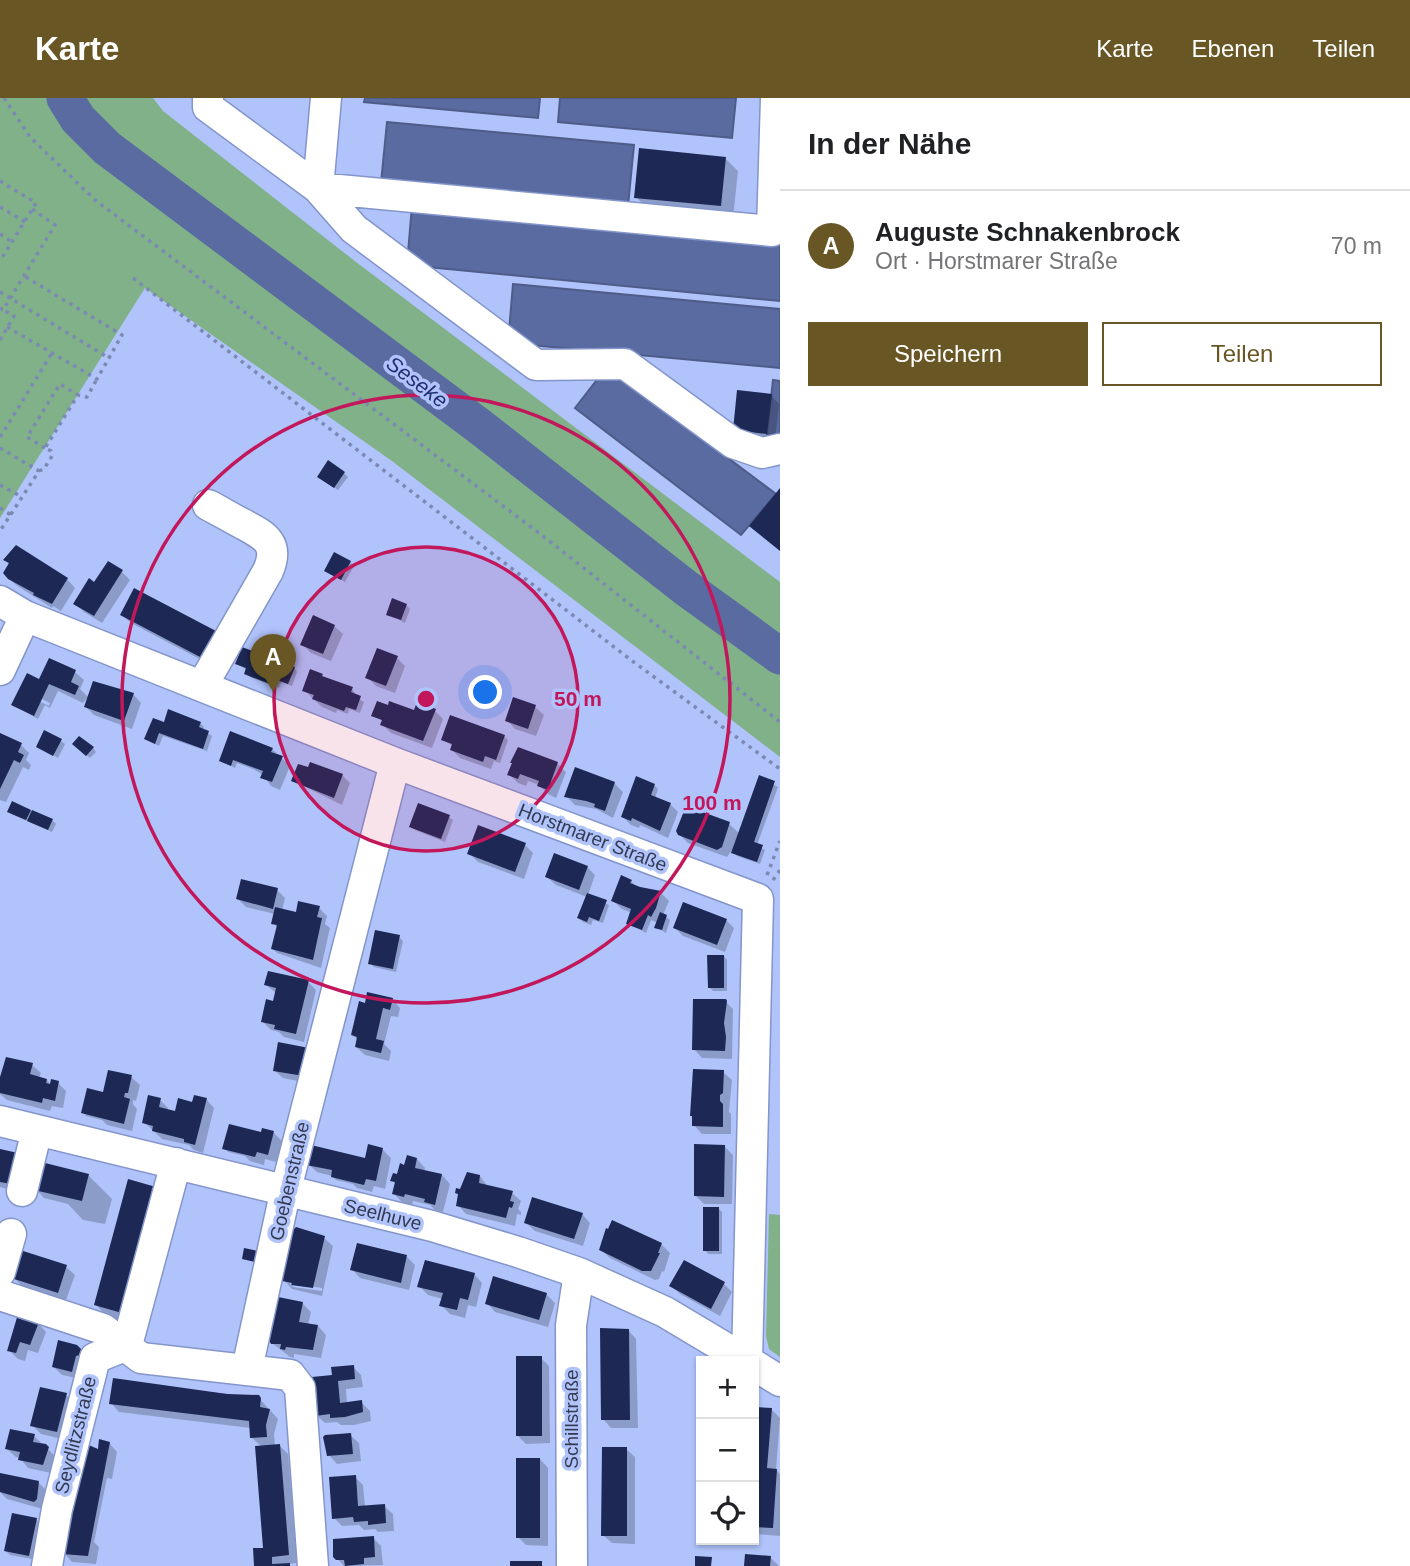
<!DOCTYPE html>
<html lang="de">
<head>
<meta charset="utf-8">
<style>
	:root { --surface:#fff; --page:#f2f2f2; --text:#202124; --muted:#757577; --line:#e0e0e0; --accent:#685724 }
	body { margin:0; font-family:Helvetica,sans-serif; background:var(--page); color:var(--text) }
	.controls { position:absolute; right:21px; bottom:21px; display:grid; overflow:hidden; border-radius:0px; box-shadow:0 2px 5px #0004 }
	.controls button { width:63px; height:63px; display:grid; place-items:center; padding:0; border:0; border-bottom:2px solid var(--line); background:var(--surface); color:var(--text); font:35px sans-serif }
	.you { position:absolute; left:486px; top:595px; width:24px; height:24px; margin:-18px; border:5px solid #fff; border-radius:50%; background:#1a73e8; box-shadow:0 0 0 10px #1a73e833 }
	.badge { display:grid; place-items:center; width:46px; height:46px; border-radius:50%; background:var(--accent); color:#fff; font-size:23px; font-weight:700 }
	.pin { position:absolute; translate:-50% -58px; filter:drop-shadow(0 2px 4px #0008) }
	.pin::after { content:''; position:absolute; top:37px; width:24px; height:21px; background:inherit; clip-path:polygon(0 0,100% 0,50% 100%) }
	.list { margin:0; padding:0; list-style:none }
	h2 { display:flex; justify-content:space-between; align-items:center; height:91px; margin:0; padding:0 28px; font-size:30px }
	h2 small { font-size:23px; font-weight:400; color:var(--muted) }
	.list li { display:grid; grid-template-columns:46px 1fr auto; gap:21px; align-items:center; box-sizing:border-box; height:112px; padding:0 28px; border-top:2px solid var(--line) }
	.list b { display:block; font-size:26px; white-space:nowrap }
	.list p { margin:0; font-size:23px; white-space:nowrap; color:var(--muted) }
	.list em { font-size:23px; font-style:normal; color:var(--muted) }
	.actions { display:flex; gap:14px; padding:21px 28px }
	.actions a { flex:1; padding:16px 0; border:2px solid var(--accent); border-radius:0px; text-align:center; font-size:24px; color:var(--accent) }
	.actions .main { background:var(--accent); color:#fff }
	.icon { flex:none; width:38px; height:38px; fill:none; stroke:currentColor; stroke-width:2; stroke-linecap:round; stroke-linejoin:round }
	.map { position:relative; flex:none; width:780px; height:1468px; overflow:hidden }
	header { display:flex; align-items:center; gap:42px; box-sizing:border-box; height:98px; padding:0 35px; background:var(--accent); color:#fff }
	header strong { font-size:33px }
	nav { display:flex; gap:38px; margin-inline-start:auto; font-size:24px }
	main { display:flex }
	aside { flex:1; background:var(--surface) }
	.map>svg:first-child { display:block }
</style>
</head>
<body>
<header>
<strong>Karte</strong>
<nav><a>Karte</a><a>Ebenen</a><a>Teilen</a></nav>
</header>
<main>
<div class="map">
<svg width="780" height="1468" viewBox="0 0 780 1468">
	<rect width="100%" height="100%" fill="#b0c3fb"/>
	<path fill="#80b189" d="M0 0H153L163 13 356 164 780 484V659L392 363 145 190 0 420Z
		M769 1116 780 1117V1259L769 1251 766 1238Z"/>
	<path fill="#596ba1" stroke="#4e5c89" stroke-width="2" d="M365 0H540L538 20 364 4Z
		M560 0H736L732 40 558 24Z
		M387 24 634 47 628 108 381 85Z
		M412 107 780 142V203L407 167Z
		M513 186 780 211V270L508 245Z
		M607 269 776 396 741 437 575 310Z
		M773 282 780 283V337L767 336Z"/>
	<path fill="#0003" fill-rule="evenodd" d="M725 60 738 73 733 120 649 112 636 99Z
		M738 294 771 297 779 306 775 343 743 340Z
		M344 375 348 379 338 392 323 382Z
		M5 462 67 481 75 490 61 513 53 508 52 510 16 487 7 478 10 467Z
		M350 464 354 468 345 484 326 473Z
		M122 474 130 482 102 525 84 514 75 506 95 486Z
		M406 507 410 511 405 525 388 516Z
		M122 517 215 535 223 543 211 567 131 525Z
		M334 528 343 536 331 563 311 555 302 546Z
		M397 560 405 568 395 595 376 588 368 580Z
		M50 562 75 574 84 582 80 591 88 599 83 605 58 593 50 610 45 607 38 621 13 607 40 584ZM28 594 50 605 49 608 28 598Z
		M237 566 294 570 297 574 292 588 281 584 279 590 250 579 246 575 247 572Z
		M352 591 355 595 354 598 364 604 360 615 349 611 348 616 337 612 336 615 322 609 304 592Z
		M133 596 141 605 132 631 94 617 86 609Z
		M535 609 544 617 536 638 515 631 507 622Z
		M435 613 443 621 432 650 391 635 382 626 383 623 373 617Z
		M200 625 204 629 203 632 212 638 207 653 163 638 159 648 146 641 165 626Z
		M0 637 21 647 29 655 26 662 31 667 29 672 23 669 6 704 0 702Z
		M504 638 508 642 500 665 494 663 491 671 460 660 452 652 453 648 443 642Z
		M61 643 65 646 58 660 38 648Z
		M78 650H93L96 654 90 660Z
		M272 651 290 668 280 692 271 688 263 677 253 671 237 665 235 670 221 662Z
		M557 665 566 674 556 700 548 696 539 687 528 683 526 688 518 685 509 676Z
		M342 677 350 685 342 707 293 683Z
		M760 679 778 689 757 747 765 752 760 766 737 758 732 752 727 759 688 745 679 736 729 726 740 736Z
		M614 685 623 694 613 720 596 711 575 707 566 698Z
		M654 687 658 691 655 700 670 706 678 714 668 740 640 727 639 730 631 727 623 719Z
		M13 705 52 722 56 726 52 734 13 717 9 714Z
		M449 719 453 722 445 744 415 732 411 729Z
		M525 747 533 755 524 781 478 764 469 755Z
		M587 769 595 777 588 797 609 807 603 825 593 822 591 827 583 824 579 820 587 799 556 787 547 779Z
		M631 783 636 788 660 794 669 803 663 817 670 822 666 835 656 829 658 825 651 822 646 835 628 825 632 815 622 811 613 803Z
		M277 792 285 800 282 813 297 816 319 810 327 818 325 826 330 830 321 870 277 855 273 851 278 830 273 825 275 816 246 809 238 801Z
		M726 822 734 830 725 854 683 838 675 830Z
		M399 839 403 843 396 874 374 869 370 865Z
		M724 858 727 862V893H713L709 889Z
		M308 884 316 892 304 944 284 939 279 934 271 932 263 924 274 905 276 895 266 887Z
		M392 901 400 910 398 919 391 918 384 946 391 953 389 963 365 957 356 949 358 942 353 937 366 907Z
		M725 903 733 911 732 961 702 960 694 951Z
		M279 946 312 986 283 980 274 972Z
		M32 967 41 975 39 980 47 982 51 987 58 985 66 993 63 1010 52 1008 50 1013 7 1002 0 996V987Z
		M723 974 732 982 729 1014 731 1016V1036H702L694 1027Z
		M131 979 140 987 136 1003 133 1002V1006L137 1011 132 1033 107 1027 102 1022 86 1018 83 1014 104 996Z
		M206 1001 214 1010 203 1055 194 1052 189 1047 162 1041 144 1024 160 1002 168 1010V1013L176 1015Z
		M273 1034 282 1043 276 1064 265 1061 264 1067 250 1063 245 1058 228 1054 224 1050Z
		M724 1048 733 1057 732 1106H704L695 1097Z
		M382 1051 391 1060 385 1091 374 1088 372 1094 357 1090 353 1086 336 1082 332 1078 317 1074 308 1066 366 1062Z
		M0 1053 19 1094 0 1089Z
		M417 1061 425 1070 424 1074 442 1077 450 1086 443 1114 435 1112 430 1107 413 1103 412 1107 402 1104 394 1096 396 1086 392 1082 405 1069Z
		M88 1077 112 1101 105 1126 83 1122 68 1106 44 1100 36 1091Z
		M480 1078 488 1089 512 1095 521 1103 518 1111 521 1114V1117L517 1116 515 1128 466 1116 458 1107 460 1098 456 1095Z
		M130 1084 134 1226 109 1220 96 1207Z
		M719 1111 722 1114V1156H708L705 1152Z
		M582 1116 590 1125 583 1148 535 1133 526 1125Z
		M324 1140 333 1148 322 1198 292 1191 284 1182ZM289 1185 322 1190V1193L293 1189Z
		M661 1146 670 1155 664 1174 662 1173 659 1181 655 1182 610 1160 601 1152Z
		M407 1159 415 1167 409 1192 360 1180 352 1171Z
		M66 1169 75 1177 66 1202 21 1187 13 1179Z
		M474 1176 482 1185 476 1209 468 1207 465 1220 450 1216 441 1207 443 1201 428 1197 419 1188Z
		M724 1186 732 1194 720 1218 680 1196 671 1188Z
		M546 1196 555 1205 548 1229 495 1214 487 1205Z
		M302 1205 311 1214 308 1227 318 1228 326 1237 321 1260 294 1256V1260L290 1259 272 1245Z
		M37 1224 46 1234 38 1255 28 1252 25 1263 18 1261 9 1252Z
		M628 1232 636 1241 638 1330H611L603 1321Z
		M79 1250 88 1259 81 1281 62 1277 54 1269Z
		M541 1260 549 1268 550 1345 526 1346 517 1337Z
		M353 1269 361 1277 363 1289 346 1291 347 1306 361 1304 370 1313 371 1323 354 1327H341L337 1324 325 1325 316 1317 334 1278Z
		M113 1284 258 1299 278 1321 274 1336 275 1348H280L288 1356 297 1465 288 1466 290 1468H256L265 1451 262 1349 251 1339V1330L119 1314 111 1305Z
		M66 1297 74 1305 66 1342 41 1336 32 1327Z
		M754 1311 772 1312 780 1320 776 1372 780 1376V1438L754 1436Z
		M350 1337 359 1345 361 1363 337 1366 329 1357Z
		M34 1338 56 1359 51 1375 28 1370 20 1360 16 1359 7 1351Z
		M109 1345 117 1354 112 1381 107 1380 94 1444 99 1449 96 1466 72 1464 64 1455 99 1353Z
		M626 1351 635 1359V1446L612 1445 603 1437Z
		M540 1361 548 1370V1448L526 1447 518 1439Z
		M355 1379 363 1387 365 1409 384 1408 393 1416 394 1433 378 1434 375 1431 364 1432 359 1427 342 1428 334 1420Z
		M0 1383 39 1385 47 1393 43 1411 7 1401 0 1394Z
		M36 1421 44 1430 41 1448 35 1447 32 1461 10 1457 6 1453Z
		M373 1440 381 1448 383 1467 344 1468 335 1458Z
		M770 1459 779 1468H746Z"/>
	<g fill="none" stroke-linecap="round" stroke-linejoin="round">
		<path stroke="#596ba1" stroke-width="37" d="M65 0 78 21 107 50 479 328 686 490 780 558"/>
	</g>
	<path fill="#1d2855" d="M639 50 726 59 721 108 634 100Z
		M737 292 772 296 767 336 733 332Z
		M328 362 345 374 334 390 317 379Z
		M780 390V453L749 428Z
		M16 447 68 480 52 506 33 497 34 495 8 481 3 475 9 465 3 462Z
		M334 454 351 463 341 482 324 473Z
		M108 463 123 472 94 518 73 506 89 480 94 484Z
		M134 490 216 533 202 560 120 517Z
		M392 500 407 506 401 522 386 517Z
		M313 517 335 527 323 556 300 547Z
		M242 549 295 569 288 586 277 582 275 588 244 576 246 570 235 566Z
		M377 550 398 558 386 588 365 580Z
		M49 560 76 572 71 584 79 588 75 597 49 586 34 618 11 607 27 575 39 581Z
		M310 571 323 576 322 578 353 589 351 594 361 598 356 612 346 609 344 613 312 601 314 597 302 593Z
		M93 583 134 595 124 623 84 609Z
		M513 599 536 607 528 631 505 623Z
		M377 603 388 607 389 603 414 612 417 604 436 611 423 643 380 627 382 622 371 618Z
		M168 611 201 624 199 629 209 633 203 651 159 635 155 646 144 641 153 620 164 624Z
		M450 617 505 637 496 662 485 658 483 664 450 652 452 646 441 642Z
		M44 632 62 641 53 658 36 649Z
		M230 633 273 650 271 654 283 658 272 684 260 680 263 673 233 662 231 668 219 663Z
		M0 635 22 645 18 654 24 657 20 665 14 662 0 691Z
		M79 638 94 649 86 658 72 646Z
		M518 649 558 664 548 692 537 688 539 683 520 676 518 681 507 677 512 665H510Z
		M310 664 343 676 334 700 291 683 298 666 308 669Z
		M575 669 615 684 605 713 594 709 595 706 586 703 564 699Z
		M759 677 775 683 754 744 763 747 757 764 731 755Z
		M636 678 655 686 651 697 671 705 660 733 632 720 631 723 621 719Z
		M12 703 31 712 26 722 7 714Z
		M418 705 450 717 441 741 409 729Z
		M686 708 730 724 722 749 717 752 678 737 676 733Z
		M32 712 53 721 48 732 27 723Z
		M478 727 526 745 515 774 467 756Z
		M554 755 588 768 579 792 545 779Z
		M621 777 632 782 630 785 640 789 661 793 656 810 651 819 648 817 642 832 626 826 631 811 611 803Z
		M241 781 278 790 273 811 236 801Z
		M587 795 607 802 599 823 589 819 587 824 577 820Z
		M298 803 320 808 317 819 322 820 313 862 271 851 277 827 271 826 275 809 296 814Z
		M683 804 727 821 717 847 673 830Z
		M660 814 667 817 662 832 654 830Z
		M375 832 400 837 393 871 368 866Z
		M707 857H724V890H708Z
		M268 873 309 882 296 936 274 931 275 927 261 924 266 901 273 903 276 890 264 887Z
		M367 894 393 900 390 912 383 910 376 941 384 943 381 955 355 949 357 939 351 937 359 903 365 905Z
		M693 901H726L727 903 724 925 726 939 725 953 692 952Z
		M278 944 309 950 304 978 273 973Z
		M6 959 33 965 30 976 47 981 46 985 50 986 51 981 59 983 55 1003 43 1000 42 1005 0 995V979Z
		M693 971 724 972 723 995 720 997V1003L723 1006V1029L692 1028V1018H690Z
		M108 972 132 977 128 995H125L124 999 130 1001 124 1026 81 1015 87 990 103 994Z
		M148 997 161 1000 159 1009 175 1013 178 1000 192 1004 194 997 207 1000 195 1047 184 1044V1041L152 1033 153 1028 142 1025Z
		M229 1026 261 1034 262 1030 274 1033 268 1057 257 1054 255 1059 222 1051Z
		M368 1046 383 1050 376 1083 366 1081 364 1087 331 1079 332 1072 306 1067 311 1047 365 1060Z
		M694 1046 725 1047 724 1099 694 1098Z
		M0 1051 18 1055 11 1086 0 1084Z
		M407 1057 417 1060 415 1070 442 1076 435 1107 424 1104 425 1101 405 1096 404 1099 392 1096 395 1084 390 1083 393 1075 397 1076 400 1065 404 1067Z
		M41 1064 89 1076 82 1103 34 1092Z
		M467 1074 480 1077 479 1085 513 1093 510 1103 514 1104 512 1110 509 1109 506 1120 456 1108 458 1096 455 1095 456 1090 460 1091Z
		M128 1081 156 1089 122 1215 94 1207Z
		M532 1099 583 1115 574 1141 524 1125Z
		M703 1109H719V1153H703Z
		M612 1122 662 1145 658 1155H660L651 1173H642L599 1152 606 1130 608 1131Z
		M296 1129 325 1138 313 1190 291 1187 292 1185 282 1183 292 1133Z
		M357 1145 407 1157 401 1185 350 1172Z
		M244 1150 258 1153 255 1164 242 1161Z
		M20 1152 67 1167 58 1195 11 1180Z
		M425 1162 475 1175 468 1202 460 1200 457 1212 439 1208 443 1195 417 1189Z
		M684 1162 725 1184 711 1211 669 1188Z
		M493 1178 547 1195 539 1222 485 1206Z
		M278 1199 303 1204 299 1224 318 1227 313 1252 286 1249 285 1252 280 1251 281 1246H271L268 1240Z
		M18 1216 39 1224 30 1247 20 1244 16 1255 7 1253Z
		M600 1230 629 1231 630 1322H601Z
		M58 1242 77 1247 81 1251 80 1257 76 1258 72 1274 52 1269Z
		M516 1258H542V1338H516Z
		M354 1267 355 1281 338 1283 340 1305 362 1302 363 1314 345 1319 330 1320V1316L315 1318 312 1279 332 1277 331 1269Z
		M113 1280 227 1296 259 1297 261 1300 260 1309 270 1311 266 1327 267 1339 250 1340 249 1323 109 1306Z
		M40 1289 67 1295 57 1334 30 1328Z
		M754 1309 772 1310 767 1370 777 1371 773 1430 754 1429Z
		M10 1331 35 1336 33 1344 46 1346 49 1349 43 1367 18 1362 20 1354 5 1351Z
		M351 1335 353 1356 327 1358 323 1339 325 1337Z
		M99 1341 110 1344 88 1458 62 1456 84 1345 98 1351Z
		M280 1346 289 1457 272 1459V1466L290 1465V1468H254L253 1450H263L255 1348Z
		M602 1349H627V1438H601Z
		M516 1360H540V1440H516Z
		M0 1375 39 1383 37 1401 34 1404 0 1394Z
		M356 1377 358 1408 385 1406 386 1425 368 1427V1423L354 1424 353 1419 332 1421 329 1379Z
		M12 1415 37 1420 29 1458 4 1453Z
		M374 1438 375 1459 364 1460V1466L345 1468 344 1462H336L333 1459V1441Z
		M745 1456 771 1458 770 1468H744Z
		M695 1458 712 1459 711 1468H695Z
		M510 1463H542V1468H510Z"/>
	<g fill="none" stroke-linecap="round" stroke-linejoin="round">
		<g stroke="#8395ca" stroke-width="33">
			<path id="minor" d="M208 0V9L318 90 354 131 536 267 625 266 733 345 762 355 780 351
				M326 0 318 90 772 133 776 0
				M0 503 25 518 395 665 758 801 747 1263
				M0 572 25 518
				M202 588 268 473C280 445 265 438 243 426 231 420 220 413 208 407
				M0 1023 432 1128 518 1154 579 1175 665 1214 747 1263
				M22 1093 37 1032
				M0 1174 11 1136
				M0 1197 103 1231 141 1260 290 1277 300 1290 313 1468
				M754 1267 780 1283
				M247 1271 286 1091 395 665
				M47 1468 57 1411 95 1260 127 1247 176 1065
				M572 1468 571 1227 579 1175"/>
		</g>
		<path stroke="#7b89b3" stroke-width="3.5" stroke-dasharray="3.5 5" stroke-linecap="butt" d="M4 0 30 39 95 102 539 435 780 624
			M0 83 36 105 0 163
			M0 109 25 124
			M0 136 12 144
			M133 180 635 565 780 671
			M0 194 109 260
			M0 210 3 212 55 127 32 111
			M7 229 97 281 122 237 24 178
			M0 242 14 218 3 212
			M0 339 52 255
			M0 350 39 373 0 433
			M45 350 27 339 60 286 78 297
			M39 373 44 371 52 358 51 353 45 350 78 297 87 299 97 281
			M0 387 22 399
			M0 410 11 417
			M767 777 780 743
			M773 782 780 772"/>
		<use href="#minor" stroke="#fff" stroke-width="30"/>
	</g>
	<circle cx="426" cy="601" r="152" fill="#c2185b" fill-opacity=".12"/>
	<g fill="none" stroke="#c2185b" stroke-width="3.5">
		<circle cx="426" cy="601" r="152"/>
		<circle cx="426" cy="601" r="304"/>
	</g>
	<g text-anchor="middle" stroke-width="7" stroke-linejoin="round" paint-order="stroke">
		<g font-size="19" fill="#333a51" stroke="#b0c3fb">
			<text transform="translate(593 739) rotate(21)" y="7">Horstmarer Straße</text>
			<text transform="translate(289 1083) rotate(-77)" y="7">Goebenstraße</text>
			<text transform="translate(383 1116) rotate(14)" y="7">Seelhuve</text>
			<text transform="translate(571 1321) rotate(-90)" y="7">Schillstraße</text>
			<text transform="translate(75 1337) rotate(-76)" y="7">Seydlitzstraße</text>
		</g>
		<g font-size="21" font-style="italic" fill="#212f73" stroke="#b0c3fb">
			<text transform="translate(417 284) rotate(37)" y="7">Seseke</text>
		</g>
	</g>
	<circle cx="426" cy="601" r="10" fill="#c2185b" stroke="#b0c3fb" stroke-width="3.5"/>
	<g font-size="21" text-anchor="middle" font-weight="bold" fill="#c2185b" stroke="#b0c3fb" stroke-width="7" stroke-linejoin="round" paint-order="stroke">
		<text x="578" y="608">50 m</text>
		<text x="712" y="712">100 m</text>
	</g>
</svg>
<div class="controls">
<button>+</button>
<button>−</button>
<button><svg class="icon" aria-label="locate" viewBox="0 0 24 24"><circle cx="12" cy="12" r="6"/><path d="M12 2v4M12 18v4M2 12h4M18 12h4"/></svg></button>
</div>
<div class="you"></div>
<div class="pin badge" style="left:273px;top:594px">A</div>
</div>
<aside>
<h2>In der Nähe<small></small></h2>
<ul class="list">
<li><span class="badge">A</span><div><b>Auguste Schnakenbrock</b><p>Ort · Horstmarer Straße</p></div><em>70 m</em></li>
</ul>
<div class="actions"><a class="main">Speichern</a><a>Teilen</a></div>
</aside>
</main>
</body>
</html>
